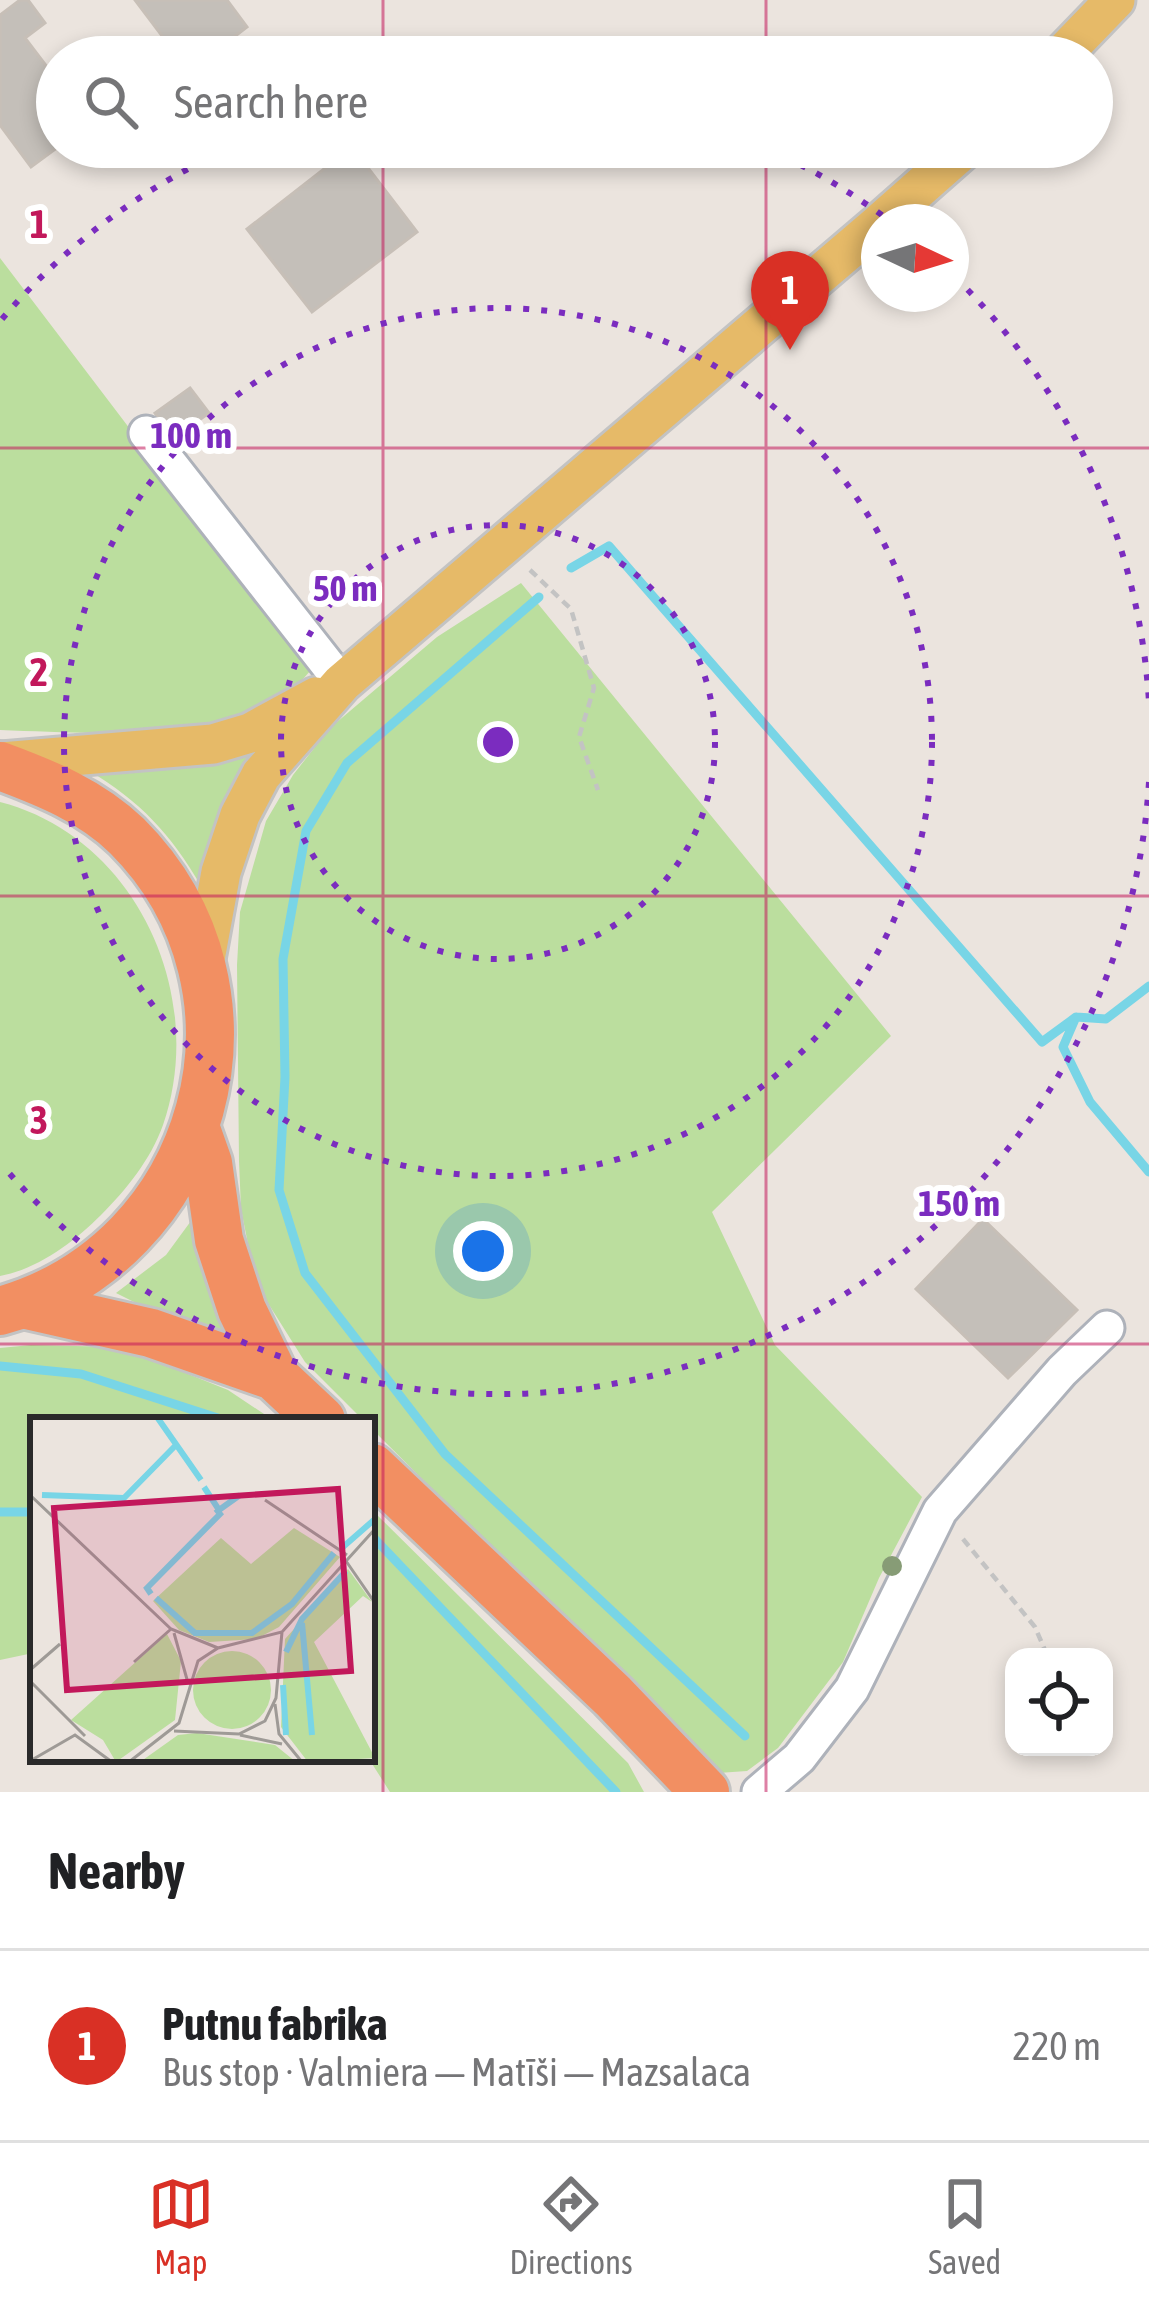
<!DOCTYPE html>
<html lang="en">
<head>
<meta charset="utf-8">
<style>
	:root { --surface:#fff; --page:#f2f2f2; --text:#202124; --muted:#757577; --line:#e0e0e0; --accent:#d93025 }
	body { margin:0; font-family:"Asap Condensed",sans-serif; background:var(--page); color:var(--text) }
	.controls { position:absolute; right:36px; bottom:36px; display:grid; overflow:hidden; border-radius:24px; box-shadow:0 6px 18px #0003 }
	.controls button { width:108px; height:108px; display:grid; place-items:center; padding:0; border:0; border-bottom:3px solid var(--line); background:var(--surface); color:var(--text); font:60px sans-serif }
	.compass { position:absolute; left:861px; top:204px; width:108px; height:108px; border-radius:50%; background:var(--surface); box-shadow:0 6px 18px #0003; rotate:94deg }
	.you { position:absolute; left:483px; top:1251px; width:42px; height:42px; margin:-30px; border:9px solid #fff; border-radius:50%; background:#1a73e8; box-shadow:0 0 0 18px #1a73e833 }
	.badge { display:grid; place-items:center; width:78px; height:78px; border-radius:50%; background:var(--accent); color:#fff; font-size:39px; font-weight:700 }
	.pin { position:absolute; translate:-50% -99px; filter:drop-shadow(0 3px 6px #0008) }
	.pin::after { content:''; position:absolute; top:63px; width:42px; height:36px; background:inherit; clip-path:polygon(0 0,100% 0,50% 100%) }
	.list { margin:0; padding:0; list-style:none }
	h2 { display:flex; justify-content:space-between; align-items:center; height:156px; margin:0; padding:0 48px; font-size:51px }
	h2 small { font-size:39px; font-weight:400; color:var(--muted) }
	.list li { display:grid; grid-template-columns:78px 1fr auto; gap:36px; align-items:center; box-sizing:border-box; height:192px; padding:0 48px; border-top:3px solid var(--line) }
	.list b { display:block; font-size:45px; white-space:nowrap }
	.list p { margin:0; font-size:39px; white-space:nowrap; color:var(--muted) }
	.list em { font-size:39px; font-style:normal; color:var(--muted) }
	.icon { flex:none; width:66px; height:66px; fill:none; stroke:currentColor; stroke-width:2; stroke-linecap:round; stroke-linejoin:round }
	.map { position:relative; flex:none; width:1149px; height:1792px; overflow:hidden }
	.search { position:absolute; background:var(--surface); box-shadow:0 6px 18px #0003; left:36px; right:36px; top:36px; height:132px; display:flex; align-items:center; gap:30px; box-sizing:border-box; padding:0 42px; border-radius:66px; color:var(--muted); font-size:45px }
	.sheet { height:348px; background:var(--surface) }
	nav { display:flex; justify-content:space-around; align-items:center; box-sizing:border-box; height:168px; border-top:3px solid var(--line); background:var(--surface); font-size:33px; color:var(--muted) }
	nav a { display:grid; justify-items:center; gap:6px }
	nav .on { color:var(--accent) }
	.map>svg:first-child { display:block }
</style>
</head>
<body>
<div class="map">
<svg width="1149" height="1792" viewBox="0 0 1149 1792">
	<rect width="100%" height="100%" fill="#ebe4de"/>
	<path fill="#bbde9e" d="M0 258 130 429 312 653 314 667C306 675 297 687 287 693 204 743 92 733 0 730Z
		M521 583 891 1036 712 1212 775 1345 922 1497 879 1578 843 1662 778 1748 747 1771 718 1773 372 1429V1420H363L305 1362 256 1284 241 1209 239 1161 237 965 240 912 266 821 293 775 330 728 437 637Z
		M255 752 244 769 201 886C170 833 141 802 88 770Z
		M0 802C136 837 208 995 163 1125 151 1159 126 1190 101 1215 74 1242 38 1269 0 1276Z
		M199 1210 232 1339 146 1308 116 1293 166 1255Z
		M31 1345 121 1347 228 1390 273 1420H33V1653L0 1660V1348Z
		M372 1510 628 1763 644 1792H390L369 1759H372Z"/>
	<g fill="none" stroke-linecap="round" stroke-linejoin="round">
		<path stroke="#78d5e6" stroke-width="9" d="M571 568 609 546 1042 1042 1076 1017
			M539 597 347 763 306 831 283 959 285 1077 279 1190 305 1273 445 1454 745 1736
			M1149 986 1106 1019 1076 1017 1063 1047 1090 1102 1149 1172
			M0 1366 81 1374 224 1420
			M0 1512H33
			M372 1536 616 1792"/>
	</g>
	<path fill="#c4bfb9" stroke="#c7bfb7" stroke-width="3" d="M20 0H28L45 23 25 38 57 80 58 147 31 167 0 125V15Z
		M135 0H227L247 27 208 57H178Z
		M352 147 417 232 312 312 247 229Z
		M190 388 209 413 173 439 155 413Z
		M983 1219 1077 1310 1008 1378 916 1289Z"/>
	<g fill="none" stroke-linecap="round" stroke-linejoin="round">
		<g stroke="#aeb2ba" stroke-width="39">
			<path id="minor" d="M146 433 342 683
				M759 1792 799 1758 852 1689 940 1511 1062 1371 1107 1328"/>
		</g>
		<g stroke="#c3c3c3" stroke-width="45">
			<path id="major" d="M1060 57 1115 0
				M881 222 966 147
				M0 762 213 744 250 733 316 697
				M203 970 221 872 240 815 261 775 342 683 879 224"/>
		</g>
		<g stroke="#c3c3c3" stroke-width="54">
			<path id="highway" d="M0 766C46 783 91 801 127 836 282 991 208 1253 0 1311
				M196 1129 208 1163 219 1240 242 1310 274 1376 321 1420
				M23 1304 151 1333 274 1376
				M372 1468 613 1696 705 1792"/>
		</g>
		<path stroke="#c3c3c3" stroke-width="4.5" stroke-dasharray="9 6" stroke-linecap="butt" d="M530 570 571 609 594 688 579 737 598 790
			M963 1539 1035 1627 1048 1657"/>
		<use href="#minor" stroke="#fff" stroke-width="33"/>
		<use href="#major" stroke="#e6ba68" stroke-width="39"/>
		<use href="#highway" stroke="#f28f62" stroke-width="48"/>
	</g>
	<circle fill="#879c76" cx="892" cy="1566" r="10"/>
	<path fill="none" stroke="#c2185b" stroke-width="3" stroke-opacity="0.55" d="M383 0V57M766 0V57M383 147V1792M766 147V1792M0 448H1149M0 896H1149M0 1344H1149"/>
	<g fill="none" stroke="#7b2cbf" stroke-width="6" stroke-dasharray="6 12">
		<circle cx="498" cy="742" r="217"/>
		<circle cx="498" cy="742" r="434"/>
		<path d="M1149 782A652 652 0 0 1 2 1165M2 319A652 652 0 0 1 228 149M768 149A652 652 0 0 1 890 221M955 277A652 652 0 0 1 1149 702"/>
	</g>
	<g transform="translate(30 1417)">
		<rect width="345" height="345" fill="#ebe4de"/>
		<path d="M264 111 310 140 249 210 226 222 179 225 149 213 123 184 191 121 221 147ZM318 152 342 185 333 179 284 225 345 341 278 345 251 310 255 222ZM137 217 151 244 145 303 86 345 73 323 41 303ZM163 273a39 39 0 1 1 78 0a39 39 0 1 1-78 0ZM167 316 245 328 266 345H110L148 318Z" fill="#bbde9e"/>
		<path fill="none" stroke="#78d5e6" stroke-width="6" d="M127 0 171 63M174 70 189 93 210 78M12 78 94 81 146 28M313 130 345 102M121 177 117 171 190 97 186 92M126 181 165 216H222L262 187 304 136M272 206 282 318M256 235 272 202 316 154M253 268 256 318"/>
		<path fill="none" stroke="#9e9a96" stroke-width="3" d="M0 78 141 212 188 231M235 83 317 138M316 144 345 186M144 216 158 266M104 245 141 212M0 253 30 227M0 264 55 319M245 287 249 317 272 345M144 314 209 317 235 304 246 281 252 215M210 318 252 327M0 344 45 318 82 345M99 345 149 306 168 244 188 231 252 215 345 112"/>
		<path fill="#c2185b" fill-opacity="0.15" stroke="#c2185b" stroke-width="6" d="M308 72 321 254 37 273 24 91Z"/>
		<rect width="345" height="345" fill="none" stroke="#2a2a2a" stroke-width="6"/>
	</g>
	<g font-size="39" text-anchor="middle" font-weight="bold" fill="#c2185b" stroke="#fff" stroke-width="12" stroke-linejoin="round" paint-order="stroke">
		<text x="39" y="238">1</text>
		<text x="39" y="686">2</text>
		<text x="39" y="1134">3</text>
	</g>
	<circle cx="498" cy="742" r="18" fill="#7b2cbf" stroke="#fff" stroke-width="6"/>
	<g font-size="36" text-anchor="middle" font-weight="bold" fill="#7b2cbf" stroke="#fff" stroke-width="12" stroke-linejoin="round" paint-order="stroke">
		<text x="191" y="448">100 m</text>
		<text x="345" y="601">50 m</text>
		<text x="959" y="1216">150 m</text>
	</g>
</svg>
<div class="controls">
<button><svg class="icon" aria-label="locate" viewBox="0 0 24 24"><circle cx="12" cy="12" r="6"/><path d="M12 2v4M12 18v4M2 12h4M18 12h4"/></svg></button>
</div>
<svg class="compass" viewBox="-18 -18 36 36"><path d="M0-13l5 13h-10z" fill="#e53935"/><path d="M0 13l5-13h-10z" fill="#757577"/></svg>
<div class="you"></div>
<div class="pin badge" style="left:790px;top:350px">1</div>
<div class="search"><svg class="icon" aria-label="search" viewBox="0 0 24 24"><circle cx="10" cy="10" r="6"/><path d="M15 15l6 6"/></svg>Search here</div>
</div>
<section class="sheet">
<h2>Nearby<small></small></h2>
<ul class="list">
<li><span class="badge">1</span><div><b>Putnu fabrika</b><p>Bus stop · Valmiera — Matīši — Mazsalaca</p></div><em>220 m</em></li>
</ul>
</section>
<nav>
<a class="on"><svg class="icon" aria-label="map" viewBox="0 0 24 24"><path d="M3 6l6-2 6 2 6-2v14l-6 2-6-2-6 2zM9 4v14M15 6v14"/></svg>Map</a>
<a><svg class="icon" aria-label="directions" viewBox="0 0 24 24"><path d="M12 3l9 9-9 9-9-9zM9 14v-3h6M13 9l2 2-2 2"/></svg>Directions</a>
<a><svg class="icon" aria-label="saved" viewBox="0 0 24 24"><path d="M7 4h10v16l-5-4-5 4z"/></svg>Saved</a>
</nav>
</body>
</html>
